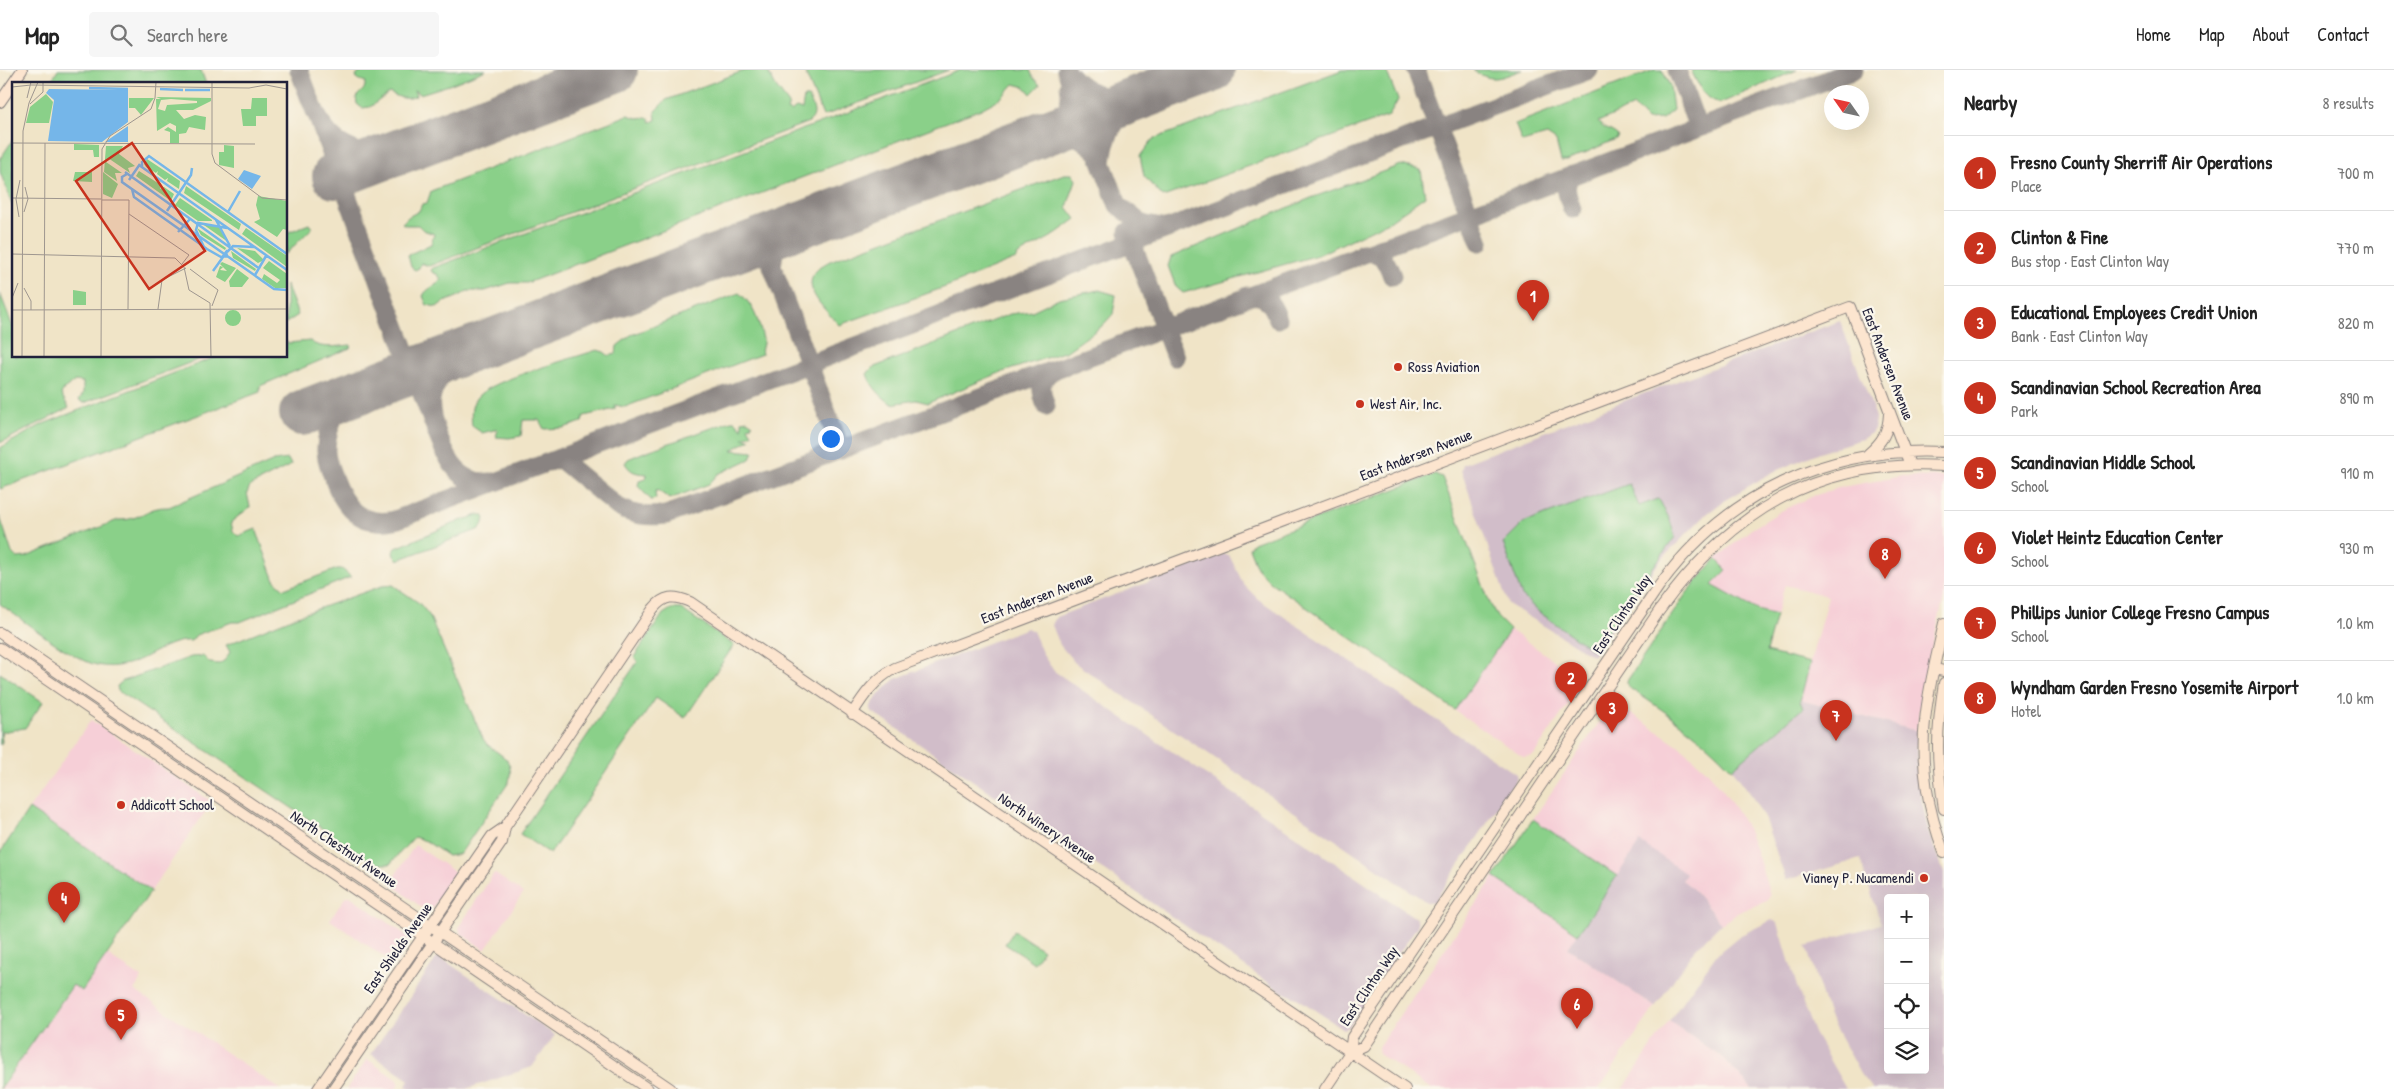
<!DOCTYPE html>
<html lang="en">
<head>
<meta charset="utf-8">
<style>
	:root { --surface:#fff; --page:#f6f6f6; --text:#222; --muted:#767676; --line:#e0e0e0; --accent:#c8321e }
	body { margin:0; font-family:"Patrick Hand",sans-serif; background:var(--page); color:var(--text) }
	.controls { position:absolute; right:15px; bottom:15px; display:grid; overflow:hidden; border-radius:5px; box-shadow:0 5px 20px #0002 }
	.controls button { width:45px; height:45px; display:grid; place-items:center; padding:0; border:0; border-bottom:1px solid var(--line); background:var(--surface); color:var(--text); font:25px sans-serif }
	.compass { position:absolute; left:1824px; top:15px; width:45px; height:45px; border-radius:50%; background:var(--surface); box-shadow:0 5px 20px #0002; rotate:304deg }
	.you { position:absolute; left:830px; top:368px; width:18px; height:18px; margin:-12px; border:4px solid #fff; border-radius:50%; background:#1a73e8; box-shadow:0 0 0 8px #1a73e833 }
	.badge { display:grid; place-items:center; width:32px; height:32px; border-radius:50%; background:var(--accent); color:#fff; font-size:16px; font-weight:700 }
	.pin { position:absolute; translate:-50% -41px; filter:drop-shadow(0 1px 2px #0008) }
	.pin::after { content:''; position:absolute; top:26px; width:18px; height:15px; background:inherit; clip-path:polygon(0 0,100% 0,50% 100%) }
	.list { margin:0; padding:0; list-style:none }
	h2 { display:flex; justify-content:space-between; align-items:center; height:65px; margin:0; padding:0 20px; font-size:21px }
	h2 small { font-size:16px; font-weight:400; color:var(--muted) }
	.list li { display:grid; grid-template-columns:32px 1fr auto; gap:15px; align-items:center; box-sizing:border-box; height:75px; padding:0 20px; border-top:1px solid var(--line) }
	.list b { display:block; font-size:19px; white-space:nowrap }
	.list p { margin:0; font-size:16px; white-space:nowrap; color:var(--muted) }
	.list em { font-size:16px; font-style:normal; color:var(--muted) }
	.icon { flex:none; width:28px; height:28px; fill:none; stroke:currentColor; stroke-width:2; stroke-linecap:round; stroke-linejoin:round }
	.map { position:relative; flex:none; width:1944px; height:1019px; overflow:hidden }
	header { display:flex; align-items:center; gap:30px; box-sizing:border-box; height:70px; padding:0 25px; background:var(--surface); border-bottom:1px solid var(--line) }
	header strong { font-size:24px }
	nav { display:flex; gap:28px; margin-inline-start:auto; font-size:18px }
	.search { width:350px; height:45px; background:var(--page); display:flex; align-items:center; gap:12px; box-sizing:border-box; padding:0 18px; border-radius:5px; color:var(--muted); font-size:19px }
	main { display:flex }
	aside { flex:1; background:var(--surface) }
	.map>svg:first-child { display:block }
</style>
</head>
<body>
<header>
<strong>Map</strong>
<div class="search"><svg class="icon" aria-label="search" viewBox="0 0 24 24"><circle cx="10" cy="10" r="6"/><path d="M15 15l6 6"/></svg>Search here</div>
<nav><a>Home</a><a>Map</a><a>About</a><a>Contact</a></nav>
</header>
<main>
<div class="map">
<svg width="1944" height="1019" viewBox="0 0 1944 1019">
	<rect width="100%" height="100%" fill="#fbf7ec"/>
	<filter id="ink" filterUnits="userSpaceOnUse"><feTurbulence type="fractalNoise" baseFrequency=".02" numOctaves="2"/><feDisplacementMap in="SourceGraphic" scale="10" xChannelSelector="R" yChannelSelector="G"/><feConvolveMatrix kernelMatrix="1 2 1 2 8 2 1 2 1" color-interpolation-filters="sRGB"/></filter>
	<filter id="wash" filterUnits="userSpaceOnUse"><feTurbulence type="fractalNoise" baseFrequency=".0096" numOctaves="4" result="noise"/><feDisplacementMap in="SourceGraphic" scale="20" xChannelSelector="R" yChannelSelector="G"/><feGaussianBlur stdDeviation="1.12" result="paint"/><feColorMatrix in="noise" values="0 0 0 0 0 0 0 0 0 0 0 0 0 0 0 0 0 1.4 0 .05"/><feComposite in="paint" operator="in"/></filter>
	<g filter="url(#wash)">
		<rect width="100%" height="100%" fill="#f0e4c7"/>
		<path fill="#f6cfd7" d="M1903 406 1944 407V528L1922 617 1917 661 1800 630 1828 526 1785 515 1776 545 1757 540 1712 515 1726 500 1716 489 1750 460 1781 441 1813 426 1842 417Z
			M1510 560 1581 609 1582 614 1533 686 1523 687 1454 640Z
			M1617 634 1681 677 1707 701 1723 720 1745 754 1756 780 1770 825 1767 831 1743 840 1721 854 1692 818 1682 810 1686 803 1617 806 1533 749 1611 635Z
			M91 650 212 732 151 821 29 739Z
			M415 775 455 802 432 839 425 840 390 813Z
			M494 803 523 823 485 880 460 863 459 857Z
			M1494 807 1578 864 1568 878 1655 937 1599 1019H1431L1379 984 1378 977Z
			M346 826H350L409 867V873L395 894 330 850Z
			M107 885 142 908 134 920 280 1019H1L73 915 82 921Z
			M1669 951 1724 989 1752 1019H1623Z
			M367 989 397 1010 399 1014 396 1019H347Z"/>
		<path fill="#d1bdc9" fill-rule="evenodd" d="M1840 251 1876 347 1875 358 1871 363 1862 369 1820 382 1773 402 1725 430 1703 447 1660 491 1593 586 1508 534 1461 400 1463 394 1629 329Z
			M1223 484 1229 485 1244 515 1258 529 1516 704 1517 709 1434 832 1428 833 1075 593 1060 575 1052 555 1056 547Z
			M1027 558 1033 561 1043 585 1054 601 1417 849 1418 855 1348 958 1343 959 1297 928 1282 922 871 641V636L879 624 895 609Z
			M1800 630 1917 661 1918 704 1922 732 1929 764 1944 803V1019H1872L1860 1004 1829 947 1806 876 1881 854 1860 789 1786 810 1765 750 1750 723 1732 699 1803 638ZM1888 828H1925V1000H1888Z
			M1640 772 1686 804 1682 810 1692 818 1721 854 1694 880 1655 937 1568 878Z
			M1772 850 1778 853 1798 920 1814 963 1846 1019H1752L1724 989 1669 951 1717 884 1739 866Z
			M438 886 555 965 532 997 466 1019H411L406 1016 409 1010 371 984Z"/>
		<path fill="#8ad089" stroke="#567962" d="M58 0H201L206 14H49Z
			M363 0H486L449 15 420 24 414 20 416 26C406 31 399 27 389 23L370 37 362 38 357 34 356 27 364 19 366 12 357 9 356 6Z
			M746 0H767L776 17 789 34 787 40 791 42 796 38 802 40 804 27H808C813 36 818 45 809 52L429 196 421 193 419 198 415 200 411 197 408 185 431 174 434 164 423 160 418 155H405L402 153 408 147 419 141 422 134 427 133 431 121 628 45 637 48 647 47 651 52 656 50 655 41 666 30Z
			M804 0H949L823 46Z
			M961 0H1030L1033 7 1040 15 1031 24 1025 17 1014 14 1001 28 981 39 527 213H510L485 221H467C456 230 445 229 437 237L427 235 423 226C427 217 437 217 441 209L437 204 433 203 431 200 433 198Z
			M1342 0H1386L1398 30 1389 46 1163 127 1144 106 1140 86 1153 69Z
			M1473 0H1522C1501 7 1493 14 1473 0Z
			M1654 0H1662L1670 16 1673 40 1662 49 1647 50 1634 36 1598 52C1603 59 1612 60 1618 66L1616 69 1567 91H1561L1556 71 1547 65 1522 72 1515 54Z
			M1691 0H1797L1721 33C1704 30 1698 14 1691 0Z
			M14 68V139L0 102V89Z
			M1401 95 1421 100 1425 126 1388 152 1318 185 1183 223 1176 217 1168 196 1171 187 1311 128Z
			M1064 104H1072L1076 110 1067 137 1076 149 1051 167 1018 185 1016 189 951 215 839 255C820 234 792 210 830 191Z
			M309 154 312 158 286 184V163Z
			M286 214 298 245 286 253Z
			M1099 220 1116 225 1113 244 1102 256 1067 281 997 304 928 333 916 330 892 334C881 327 871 316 867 304L872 298 1010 244 1032 241 1059 228Z
			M0 223 14 260V286H208L84 333 79 330 83 324V312L75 311 64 319 61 324 69 338 0 373Z
			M739 223C753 233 759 252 763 269 764 275 760 279 762 284L625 337 615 335V339L584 346 582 352 563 358 544 359 539 350H523L521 366 509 368 496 367 498 359 482 363 472 356C471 346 470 334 478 326 494 309 571 289 597 280L604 282 609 286 616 284 617 276 631 265Z
			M286 271 288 273 310 271C320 280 338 276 351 275L350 278 260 316V322L0 419V378L43 354 218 286H286Z
			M747 350 753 354 748 357 752 364 743 368 751 369 732 380 754 382 750 389 718 404 709 414 670 429 657 420 655 423 656 429 651 430 638 416 639 411 646 409 647 404C636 403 631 403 625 393L628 389 642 383 731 351H735L742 359V351Z
			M288 389 291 395 250 416 247 423 250 437 231 452 233 461 238 466 256 459 275 511 284 519 337 499H342L351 507 240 552H232L196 565 191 571C172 569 152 585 134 592 122 596 110 598 97 595 75 591 21 549 0 534V447L12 483 17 488 26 487 118 450C142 451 145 436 169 437L274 391Z
			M1435 404 1442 407 1489 531 1497 547 1510 560 1455 640 1270 512 1257 498 1249 478 1253 473Z
			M1629 414 1639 436 1658 429 1660 431 1670 450 1675 467 1595 578 1591 579 1539 542 1522 526 1503 473 1523 453Z
			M478 445H483L485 449 480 459 398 490 394 486 393 482 396 478 457 452Z
			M1716 489 1727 500 1712 515 1757 540 1776 545 1766 582 1810 593 1800 631 1803 638 1732 699C1702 666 1666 642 1628 617L1627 611 1686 524Z
			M393 515 419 533 429 545 480 662C482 667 485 673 489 676 504 688 514 689 509 712L460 784 448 786 426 771 414 767 390 794H375L118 621 117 616 123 611 191 587 203 586 210 593 219 594 225 590 230 582 226 575 292 548 382 516Z
			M671 539H681L734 575 685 648 656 628 550 784 520 764 638 591 634 587 663 544Z
			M0 603 43 632 25 658 1 662 2 672 0 675Z
			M29 739 151 821 82 921 73 915 0 1019V783Z
			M1533 749 1617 806 1578 864 1494 807Z
			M1014 861 1043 880 1034 893 1005 874Z"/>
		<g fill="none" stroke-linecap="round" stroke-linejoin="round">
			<path stroke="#898381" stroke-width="19" d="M299 0C319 51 322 79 383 87
				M1066 0 1118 135 1142 154 1166 159
				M1416 0 1480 172
				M1677 0 1698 58
				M1069 4C1086 24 1112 33 1138 28
				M319 51 433 353
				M1047 62C1061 48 1074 38 1069 16
				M1047 62C1069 60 1081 67 1097 82
				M1102 93C1104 65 1117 46 1138 28
				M1572 105C1562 115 1568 127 1572 139
				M791 158 775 177 772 196 841 380
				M1128 162 1175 287
				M1362 183C1381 180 1386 189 1392 206
				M1247 226C1266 223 1272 233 1278 249
				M471 279C453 292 436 306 431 329 429 341 434 355 438 366 448 392 460 415 491 412
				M348 325C336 340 327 358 326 378 325 388 330 398 333 407 344 438 360 457 395 450L1589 0
				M1046 336C1040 320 1038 308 1056 299
				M559 388 618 437C635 446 648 447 666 445L1854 0"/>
			<path stroke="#898381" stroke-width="46" d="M335 106 615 0
				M302 343 1212 0"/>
		</g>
	</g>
	<g filter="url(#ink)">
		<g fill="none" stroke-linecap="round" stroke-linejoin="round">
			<g stroke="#898381" stroke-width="12">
				<path id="secondary" d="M0 32 22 0
					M1868 384C1882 372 1888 363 1889 344
					M1944 553C1937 585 1928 618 1925 651 1920 694 1928 742 1944 782
					M0 563 671 1019
					M0 578 648 1019
					M1934 599 1944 601
					M1944 613C1936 661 1936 691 1944 739
					M852 644C864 625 875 609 895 598L1850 237 1910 395
					M1350 982 1364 976 1659 541C1731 441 1818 388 1944 396
					M318 1019 492 766 505 757 653 539C664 525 674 525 690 532L1405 1019
					M333 1019 502 772 505 757
					M1325 1019 1350 982 1352 967 1659 516C1727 422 1829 376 1944 382"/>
			</g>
			<use href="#secondary" stroke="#fce5cf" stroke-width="10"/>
		</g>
	</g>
	<g fill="#c8321e" stroke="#fbf7ec" stroke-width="2">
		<circle cx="1398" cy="297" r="5"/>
		<circle cx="1360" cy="334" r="5"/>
		<circle cx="121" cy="735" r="5"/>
		<circle cx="1924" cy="808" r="5"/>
	</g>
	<g text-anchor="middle" stroke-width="4.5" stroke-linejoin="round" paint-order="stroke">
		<g font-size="15" fill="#22223b" stroke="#fbf7ec">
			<text transform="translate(1888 294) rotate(69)" y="5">East Andersen Avenue</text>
			<text transform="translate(1416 385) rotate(-21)" y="5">East Andersen Avenue</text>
			<text transform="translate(1037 528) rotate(-21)" y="5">East Andersen Avenue</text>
			<text transform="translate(1622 544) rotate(-56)" y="5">East Clinton Way</text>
			<text transform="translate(1047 758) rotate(34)" y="5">North Winery Avenue</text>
			<text transform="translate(344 779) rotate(34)" y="5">North Chestnut Avenue</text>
			<text transform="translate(398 878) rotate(-55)" y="5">East Shields Avenue</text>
			<text transform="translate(1369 916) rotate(-56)" y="5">East Clinton Way</text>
		</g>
		<g font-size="15" fill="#22223b" stroke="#fbf7ec" text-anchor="start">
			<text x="1408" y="302">Ross Aviation</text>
			<text x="1370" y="339">West Air, Inc.</text>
			<text x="131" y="740">Addicott School</text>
			<text x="1914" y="813" text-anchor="end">Vianey P. Nucamendi</text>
		</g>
	</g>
	<g transform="translate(12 12)">
		<rect width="275" height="275" fill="#f0e4c7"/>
		<path d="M34 12 41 20 37 41H14L18 25ZM144 15 199 16V19L181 28H164L172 37 183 33 194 35 193 48 177 45 174 51 167 52V61H158V50L152 48 156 45 164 50V44L158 41 145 49 144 17H149ZM159 17 185 19V21L155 23 153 29 146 27 149 18ZM117 16H142L129 33 123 26H117ZM240 16H255V34H244V44H231L229 27H239ZM62 62 87 63V75H82L81 68H62ZM212 63 222 64V86L207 83V70H212ZM94 64H111L107 72 123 84 116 86 118 91 96 76 94 80 110 91H103L105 99 92 90ZM135 77 168 99 167 107 155 99 156 96 153 98 145 92 146 89 144 91 134 85 132 82ZM127 89 149 103 148 107 152 105 162 112 159 119 124 94ZM63 90H80V100L61 99ZM91 90 106 102 100 116 91 112ZM174 104 229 142 227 148 172 111ZM246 114 275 119V148L271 147 265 155 242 140 248 137 244 123ZM168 116 200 138V139H186L163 123ZM189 141 207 144 216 160ZM185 146 214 166 213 168 189 153ZM234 146 275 174V185L230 152ZM225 166 243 169 252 178 246 181ZM219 169 244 187 243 189 221 176ZM257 179 275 192V206H263L250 197 252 192 265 201 268 198 251 186ZM210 180 224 186 213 200 204 195 208 184 211 185 208 188 215 189 208 182ZM225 187 237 196 230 205H218L217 199ZM61 208 74 210V223H61ZM213 236a8 8 0 1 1 16 0a8 8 0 1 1-16 0Z" fill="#8ad089" fill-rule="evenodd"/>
		<path d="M37 7 116 8V40L90 60 36 59 42 18 34 11ZM116 44V60H93ZM232 88 249 94 240 107 226 97Z" fill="#75b6e9"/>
		<path fill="none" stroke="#75b6e9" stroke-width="2.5" d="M77 6 116 7M148 7 171 8M173 8H198M127 83 275 188M130 85V80L137 74 275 172M113 90 248 187M115 92 110 95V100L262 207 275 208M117 98 128 82M120 107 122 115 195 167 209 175 215 174 214 170 211 174M155 129 179 93 180 86M216 130 228 109M204 138 218 164M166 150 178 137M192 165 184 148 186 141 215 146M215 170 221 164 242 165M201 189 211 175M243 193 254 174"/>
		<path fill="none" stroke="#9e968f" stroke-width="1" d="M200 0V72L203 81 250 116 275 118M0 5 19 3 237 6 254 3 275 7M15 16 19 0M18 22 31 10V0M0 61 243 62M0 116 89 117M90 118H117L116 227M12 130 16 117 13 105M117 132 177 173 170 182M7 135 4 117 8 98M0 172 163 176 172 185 177 208 198 221 199 275M178 187 206 208 200 224M12 206 19 219V228M0 216 6 201M146 227 150 198 174 186M0 228 275 227M10 275 11 49 17 21 26 0M32 275 33 61M89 275 90 67 98 54 139 27 143 16 144 0"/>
		<path fill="#c8321e" fill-opacity="0.15" stroke="#c8321e" stroke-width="2.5" d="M120 61 193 169 137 207 64 99Z"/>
		<rect width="275" height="275" fill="none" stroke="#22223b" stroke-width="2.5"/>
	</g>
</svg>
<div class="controls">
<button>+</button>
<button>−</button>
<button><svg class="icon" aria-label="locate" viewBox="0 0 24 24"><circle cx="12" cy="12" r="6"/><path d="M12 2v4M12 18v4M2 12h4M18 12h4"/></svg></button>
<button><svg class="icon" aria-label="layers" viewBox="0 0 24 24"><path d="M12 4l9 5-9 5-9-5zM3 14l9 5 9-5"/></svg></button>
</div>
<svg class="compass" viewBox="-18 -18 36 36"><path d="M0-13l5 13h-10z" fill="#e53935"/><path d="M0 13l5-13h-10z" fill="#767676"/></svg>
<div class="you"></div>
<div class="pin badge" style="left:1533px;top:251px">1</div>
<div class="pin badge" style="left:1571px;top:633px">2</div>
<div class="pin badge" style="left:1612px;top:663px">3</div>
<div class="pin badge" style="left:64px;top:853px">4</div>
<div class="pin badge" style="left:121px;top:970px">5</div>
<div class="pin badge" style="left:1577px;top:959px">6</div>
<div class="pin badge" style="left:1836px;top:671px">7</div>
<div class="pin badge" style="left:1885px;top:509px">8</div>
</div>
<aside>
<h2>Nearby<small>8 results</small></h2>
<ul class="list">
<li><span class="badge">1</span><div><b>Fresno County Sherriff Air Operations</b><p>Place</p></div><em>700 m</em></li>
<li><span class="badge">2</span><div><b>Clinton &amp; Fine</b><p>Bus stop · East Clinton Way</p></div><em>770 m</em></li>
<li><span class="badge">3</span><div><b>Educational Employees Credit Union</b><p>Bank · East Clinton Way</p></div><em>820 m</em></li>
<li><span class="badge">4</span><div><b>Scandinavian School Recreation Area</b><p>Park</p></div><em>890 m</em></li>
<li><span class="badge">5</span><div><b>Scandinavian Middle School</b><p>School</p></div><em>910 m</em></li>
<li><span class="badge">6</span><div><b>Violet Heintz Education Center</b><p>School</p></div><em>930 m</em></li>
<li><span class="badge">7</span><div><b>Phillips Junior College Fresno Campus</b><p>School</p></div><em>1.0 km</em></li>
<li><span class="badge">8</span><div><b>Wyndham Garden Fresno Yosemite Airport</b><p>Hotel</p></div><em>1.0 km</em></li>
</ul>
</aside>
</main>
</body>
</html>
